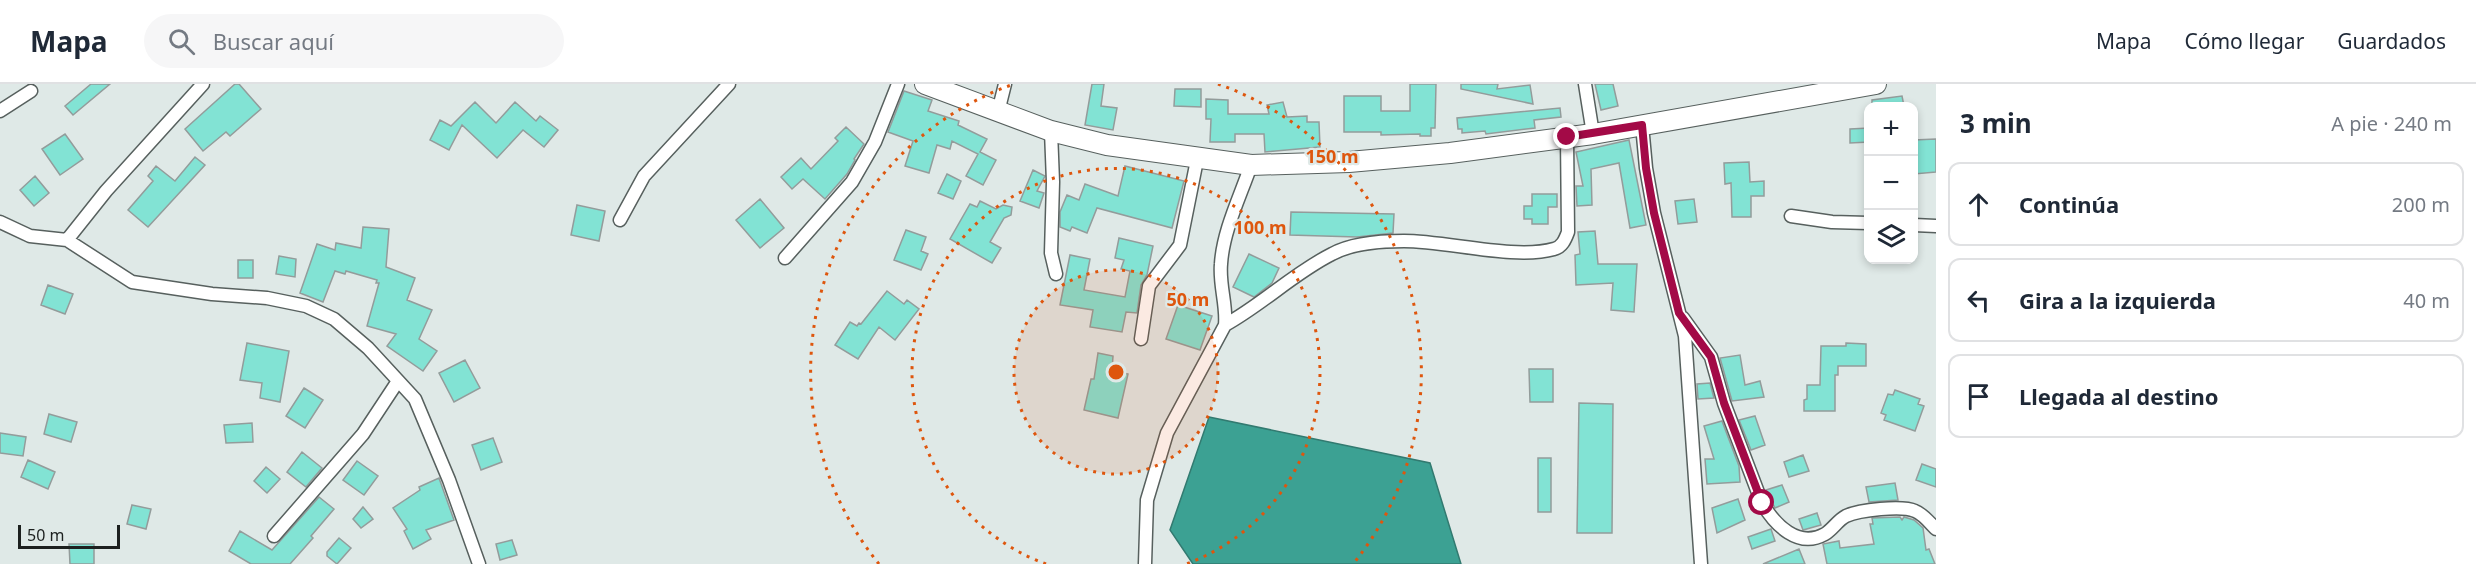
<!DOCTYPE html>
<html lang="es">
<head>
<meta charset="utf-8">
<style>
	:root { --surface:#fff; --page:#f6f6f7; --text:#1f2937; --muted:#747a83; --line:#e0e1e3 }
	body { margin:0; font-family:"Noto Sans",sans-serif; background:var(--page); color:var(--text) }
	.controls { position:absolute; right:18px; top:18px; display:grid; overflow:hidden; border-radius:12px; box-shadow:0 3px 9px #0003 }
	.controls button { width:54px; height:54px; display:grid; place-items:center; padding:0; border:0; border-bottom:2px solid var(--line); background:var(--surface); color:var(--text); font:30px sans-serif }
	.scale { position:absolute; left:18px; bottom:15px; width:102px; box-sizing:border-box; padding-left:6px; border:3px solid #1c201f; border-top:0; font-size:16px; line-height:21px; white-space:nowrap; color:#1c201f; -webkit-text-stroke:4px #dfe9e7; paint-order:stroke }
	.stop { position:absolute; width:18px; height:18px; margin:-14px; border:4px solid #a30a47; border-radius:50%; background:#fff }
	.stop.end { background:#a30a47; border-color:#fff; box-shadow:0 2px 6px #0008 }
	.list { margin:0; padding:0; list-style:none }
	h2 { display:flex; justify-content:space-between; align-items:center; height:78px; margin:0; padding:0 24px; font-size:26px }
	h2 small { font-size:20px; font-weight:400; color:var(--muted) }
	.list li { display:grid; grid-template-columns:39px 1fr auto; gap:18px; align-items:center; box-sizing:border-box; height:84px; margin:0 12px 12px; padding:0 12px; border:2px solid var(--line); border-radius:12px }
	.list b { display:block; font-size:22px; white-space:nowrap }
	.list em { font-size:20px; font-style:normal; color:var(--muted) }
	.icon { flex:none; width:33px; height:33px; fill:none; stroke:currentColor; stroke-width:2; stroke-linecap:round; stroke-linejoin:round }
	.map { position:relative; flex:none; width:1936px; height:480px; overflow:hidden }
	header { display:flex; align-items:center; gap:36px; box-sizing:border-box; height:84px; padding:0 30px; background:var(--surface); border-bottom:2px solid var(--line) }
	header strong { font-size:28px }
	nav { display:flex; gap:33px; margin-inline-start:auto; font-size:21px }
	.search { width:420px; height:54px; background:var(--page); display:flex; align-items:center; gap:15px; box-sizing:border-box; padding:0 21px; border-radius:33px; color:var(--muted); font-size:22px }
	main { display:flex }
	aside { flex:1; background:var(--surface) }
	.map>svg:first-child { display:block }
</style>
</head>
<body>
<header>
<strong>Mapa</strong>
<div class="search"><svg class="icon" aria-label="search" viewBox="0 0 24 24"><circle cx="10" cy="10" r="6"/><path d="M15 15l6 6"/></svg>Buscar aquí</div>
<nav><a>Mapa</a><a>Cómo llegar</a><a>Guardados</a></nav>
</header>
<main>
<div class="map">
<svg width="1936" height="480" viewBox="0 0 1936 480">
	<rect width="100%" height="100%" fill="#dfe9e7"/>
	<path fill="#3ca193" stroke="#327a70" stroke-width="1.5" d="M1209 333 1430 379 1461 480H1193L1170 446Z"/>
	<path fill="#82e3d4" stroke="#939c9b" stroke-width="1.5" d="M91 0H110L73 31 65 22Z
		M235 0H239L261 25 230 52 226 48 203 67 185 45Z
		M1092 0H1104L1101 22 1117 24 1113 46 1085 41Z
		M1410 0H1436L1435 44H1431V52H1420V50L1381 51V48H1344V12H1381V27H1410Z
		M1461 0H1498L1497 5 1530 1 1533 20 1461 5Z
		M1595 0H1613L1618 22 1601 26Z
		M1175 5H1201V23L1174 22Z
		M904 7 932 16 928 27 959 37 958 41 987 55 980 68 996 76 983 101 966 92 978 70 952 57 950 65 937 61 929 89 905 82 913 57 888 48Z
		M1902 12 1904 22H1872V16Z
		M1206 15 1228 16V30H1269L1267 21 1283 18 1287 33 1307 32V38H1319L1320 63 1265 68 1264 50H1235V58H1210L1211 35H1206Z
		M475 18 496 39 515 18 536 37 540 32 558 46 544 63 523 46 497 74 462 41 449 66 430 56 440 36 451 42Z
		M1560 24 1561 33 1534 36 1535 44 1486 50 1485 47 1462 49V45H1458L1457 34Z
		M846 43 864 60 854 75 855 76 847 90 825 115 803 95 792 105 781 93 801 74 811 85 838 57 835 54Z
		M1869 44V58L1850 59V45Z
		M65 50 83 75 60 91 42 65Z
		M1936 55V88L1914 90V56Z
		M1629 56 1646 141 1630 144 1619 79 1591 85 1592 121 1577 122 1576 102H1583L1576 68Z
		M195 73 205 81 148 143 128 126 153 97 148 92 156 82 175 97Z
		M1749 78 1750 98 1764 97V112H1751V133H1732L1731 99 1725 100 1724 79Z
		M1125 82 1184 97 1172 144 1097 124 1087 149 1072 143 1070 147 1060 143V128L1067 111 1079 116 1085 100 1118 112Z
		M1033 86 1045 92 1037 107 1044 109 1039 124 1020 117Z
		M947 90 961 97 953 115 938 109Z
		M35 92 49 109 34 122 20 106Z
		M1532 110H1557V123H1548V140H1532V135H1524V122H1532Z
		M760 115 784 144 760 164 736 136Z
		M1694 115 1697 138 1678 140 1675 117Z
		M980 117 996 125 1003 121 1012 123 1011 131 1004 134 990 158 1001 164 992 179 950 155 970 120 977 123Z
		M577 121 605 127 599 157 571 151Z
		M1291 128 1394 130 1393 149 1357 153 1290 151Z
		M363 143 389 145 386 183 415 194 407 216 432 226 419 255 437 267 423 287 387 262 396 250 367 242 379 199H376L377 196 346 187 345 190 335 187 323 218 300 209 317 160 335 166 336 159 361 164Z
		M906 146 926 153 921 167 928 170 921 186 894 176Z
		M1595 147 1598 180H1637L1634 228 1611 226 1613 199 1576 201 1575 171 1580 170 1578 148Z
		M1119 154 1153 162 1147 191 1141 201 1137 229 1126 228 1122 248 1090 243 1093 226 1060 221 1070 171 1090 175 1084 206 1125 213 1130 187 1121 185 1124 176 1115 174Z
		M1249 170 1279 184 1272 199 1254 213 1233 203Z
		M279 172 296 175 295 193 276 190Z
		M238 176H253V194H238Z
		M48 201 73 210 65 230 41 221Z
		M887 207 904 220 907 216 919 225 895 256 879 243 858 275 835 261 850 238 857 242 859 239 861 240Z
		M1178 221 1212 232 1200 266 1166 255Z
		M247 259 289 267 280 318 260 314 262 299 240 296Z
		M1846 259 1866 260V282H1838V291H1835V327H1804V316L1807 315V301H1820L1821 262H1846Z
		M1098 269 1113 272 1112 286 1128 290 1118 334 1084 326 1091 295H1094Z
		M1740 271 1745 301 1760 297 1764 313 1732 317 1720 274Z
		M465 276 480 304 454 318 439 289Z
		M1529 285H1553V318H1530Z
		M1710 299 1714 314 1698 315 1697 300Z
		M304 304 323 316 305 344 286 332Z
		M1895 306 1920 315 1918 320 1924 322 1915 347 1884 336 1886 331 1881 329 1888 310 1893 311Z
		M1579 319 1613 320 1612 449H1577Z
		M49 330 77 338 71 358 44 350Z
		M1755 332 1765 361 1751 366 1739 336Z
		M1722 337 1739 382 1740 398 1707 400 1705 375H1714L1704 342Z
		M252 339 253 358 226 359 224 341Z
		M0 349 26 353 23 372 0 369Z
		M493 354 502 378 481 386 472 361Z
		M302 368 322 384 306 403 287 388Z
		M1803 371 1809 387 1789 393 1784 378Z
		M1538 374H1551V428H1538Z
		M28 376 55 388 48 405 21 393Z
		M357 377 378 392 364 411 343 396Z
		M1922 380 1936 385V403L1916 396Z
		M266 383 280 395 267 409 254 397Z
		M439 394 454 436 426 446 431 455 413 465 404 447 407 445 393 424 420 406 419 403Z
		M1895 399 1898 416 1869 418 1866 403Z
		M1782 401 1789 418 1775 424 1766 406Z
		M319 413 334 425 311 452 313 454 290 480H251L229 467 240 447 272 466Z
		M1738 415 1745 436 1717 449 1712 424Z
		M132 421 151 425 146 445 127 440Z
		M363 423 373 435 361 444 353 435Z
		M1817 429 1821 441 1803 446 1799 435Z
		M1900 433 1902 436 1904 433 1914 436 1923 444 1926 466 1929 465 1935 480H1827L1823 460 1839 457 1840 464 1874 460 1870 440H1873L1872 434Z
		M1771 445 1775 457 1752 465 1748 453Z
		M339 454 351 464 337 480 327 472V468Z
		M512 456 517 471 500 476 496 460Z
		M69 460H94V480H70Z
		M1799 465 1805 480H1763Z"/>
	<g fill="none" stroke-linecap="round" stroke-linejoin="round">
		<g stroke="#57605e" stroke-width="15">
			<path id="street" d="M1585 0 1593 50
				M0 27 31 7
				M998 28 1005 0
				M1642 41 1646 84 1654 129 1685 252 1701 480
				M1051 47 1053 98 1051 169 1056 190
				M1791 132 1832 138 1868 139
				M620 136 644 92 729 0
				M0 138 30 152 67 156 132 198 212 210 267 214 306 222 334 235 368 264 415 315 449 396 479 480
				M1914 141 1936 142
				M67 156 106 107 203 0
				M785 174 852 98 875 58 898 0
				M1683 234 1711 273 1724 319 1762 419C1775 441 1798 465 1825 450 1833 445 1838 436 1846 432 1859 426 1902 421 1915 427 1923 430 1930 439 1936 445
				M1225 241C1263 220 1294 189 1332 170 1352 159 1381 157 1404 157 1447 157 1515 176 1554 165 1562 163 1565 156 1568 148L1567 53
				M1141 255 1149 202 1180 161 1197 76
				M274 452 363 350 398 297
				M1145 480 1147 416 1167 349 1225 241C1227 221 1219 201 1221 180 1223 147 1240 113 1251 81"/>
		</g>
		<g stroke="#57605e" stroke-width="22">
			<path id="primary" d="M925 0 1051 47 1107 61 1251 81 1349 78 1450 69 1593 50 1876 0"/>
		</g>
		<use href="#street" stroke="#fff" stroke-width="12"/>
		<use href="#primary" stroke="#fff" stroke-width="20"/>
	</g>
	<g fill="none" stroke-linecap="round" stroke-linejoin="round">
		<path stroke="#a30a47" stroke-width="8" d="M1567 53 1642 41 1646 84 1654 129 1679 229 1711 273 1724 319 1762 419"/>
	</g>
	<circle cx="1116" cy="288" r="102" fill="#de560d" fill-opacity=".12"/>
	<g fill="none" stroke="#de560d" stroke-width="3" stroke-dasharray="3 6">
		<circle cx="1116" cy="288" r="102"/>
		<path d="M1046 480A204 204 0 1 1 1186 480"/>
		<path d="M879 480A305 305 0 0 1 1014 0M1218 0A305 305 0 0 1 1353 480"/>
	</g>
	<circle cx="1116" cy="288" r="9" fill="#de560d" stroke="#dfe9e7" stroke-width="3"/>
	<g font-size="18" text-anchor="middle" font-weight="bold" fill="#de560d" stroke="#dfe9e7" stroke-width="4.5" stroke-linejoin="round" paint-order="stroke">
		<text x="1332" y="79">150 m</text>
		<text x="1260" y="150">100 m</text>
		<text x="1188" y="222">50 m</text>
	</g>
</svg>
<div class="controls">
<button>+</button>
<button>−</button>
<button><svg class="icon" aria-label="layers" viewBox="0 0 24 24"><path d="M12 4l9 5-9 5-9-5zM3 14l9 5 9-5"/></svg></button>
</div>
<div class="scale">50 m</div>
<div class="stop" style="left:1762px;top:419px"></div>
<div class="stop end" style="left:1567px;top:53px"></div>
</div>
<aside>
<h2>3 min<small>A pie · 240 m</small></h2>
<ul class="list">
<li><svg class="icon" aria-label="ahead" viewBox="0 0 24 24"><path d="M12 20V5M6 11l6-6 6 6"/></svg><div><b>Continúa</b></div><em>200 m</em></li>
<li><svg class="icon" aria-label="left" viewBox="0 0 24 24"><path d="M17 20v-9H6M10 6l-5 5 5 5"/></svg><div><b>Gira a la izquierda</b></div><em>40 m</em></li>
<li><svg class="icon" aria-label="arrive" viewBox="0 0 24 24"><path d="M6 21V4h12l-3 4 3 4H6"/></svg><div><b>Llegada al destino</b></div></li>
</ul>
</aside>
</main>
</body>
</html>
